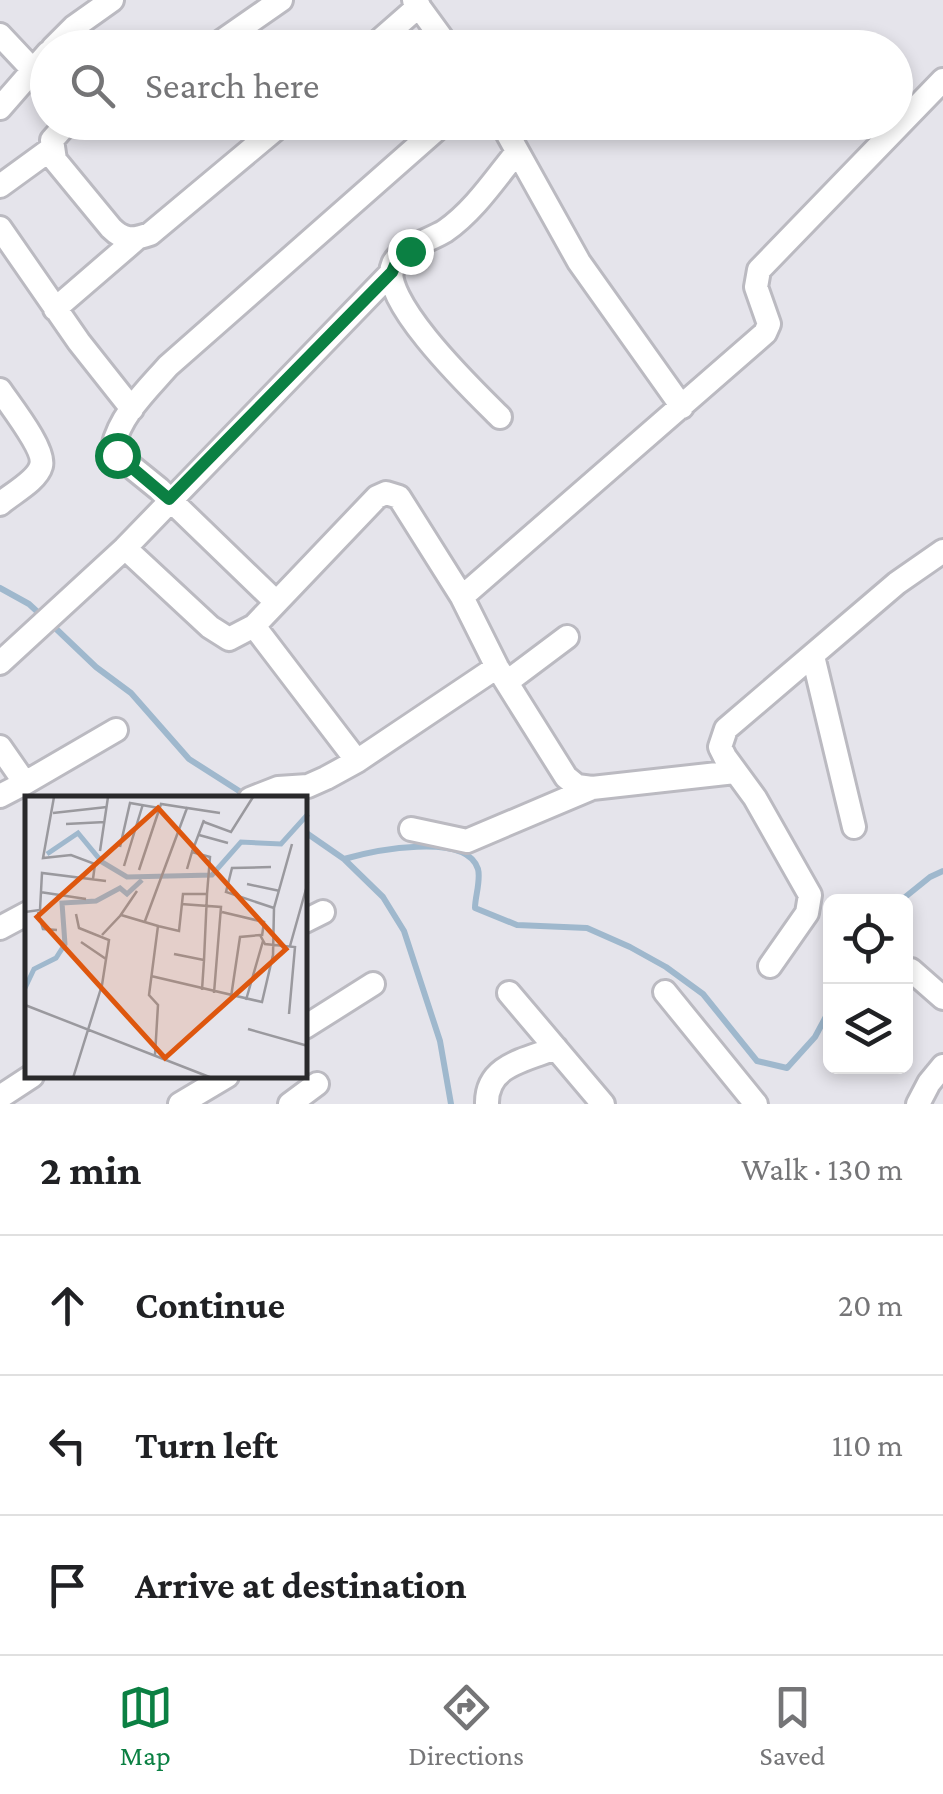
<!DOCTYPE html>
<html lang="en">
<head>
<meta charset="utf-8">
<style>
	:root { --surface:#fff; --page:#f6f6f6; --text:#202124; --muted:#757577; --line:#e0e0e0; --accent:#0b8043 }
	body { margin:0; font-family:"Crimson Pro",serif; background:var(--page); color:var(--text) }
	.controls { position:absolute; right:30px; bottom:30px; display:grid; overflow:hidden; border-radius:15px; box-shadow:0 5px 15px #0003 }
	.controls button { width:90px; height:90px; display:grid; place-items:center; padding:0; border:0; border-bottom:2px solid var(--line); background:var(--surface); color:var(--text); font:50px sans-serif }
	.stop { position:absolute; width:30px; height:30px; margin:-22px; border:8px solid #0b8043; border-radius:50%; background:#fff }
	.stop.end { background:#0b8043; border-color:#fff; box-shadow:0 2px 10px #0008 }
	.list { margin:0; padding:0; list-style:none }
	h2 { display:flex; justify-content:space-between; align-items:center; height:130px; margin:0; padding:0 40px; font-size:42px }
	h2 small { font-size:32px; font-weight:400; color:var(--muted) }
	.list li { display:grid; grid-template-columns:65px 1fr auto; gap:30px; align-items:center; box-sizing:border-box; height:140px; padding:0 40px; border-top:2px solid var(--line) }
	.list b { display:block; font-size:38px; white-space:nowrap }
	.list em { font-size:32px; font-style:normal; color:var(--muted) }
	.icon { flex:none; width:55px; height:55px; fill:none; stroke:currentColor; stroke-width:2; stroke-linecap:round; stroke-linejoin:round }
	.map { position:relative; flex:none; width:943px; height:1104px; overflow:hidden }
	.search { position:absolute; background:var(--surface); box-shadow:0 5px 15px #0003; left:30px; right:30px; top:30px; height:110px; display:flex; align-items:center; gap:25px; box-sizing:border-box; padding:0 35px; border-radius:55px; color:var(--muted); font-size:38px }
	.sheet { height:550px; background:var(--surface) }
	nav { display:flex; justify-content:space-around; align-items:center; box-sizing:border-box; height:140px; border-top:2px solid var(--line); background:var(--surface); font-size:28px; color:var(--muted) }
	nav a { display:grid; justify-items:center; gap:5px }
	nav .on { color:var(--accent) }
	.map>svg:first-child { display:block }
</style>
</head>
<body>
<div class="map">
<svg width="943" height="1104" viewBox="0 0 943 1104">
	<rect width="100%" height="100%" fill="#e5e4eb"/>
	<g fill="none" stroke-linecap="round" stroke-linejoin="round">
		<path stroke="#9fb8cd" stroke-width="6" d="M0 588 29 604 42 616
			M51 624 96 667 131 693 189 759 247 796
			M305 832 344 859 383 897 404 931 440 1041 451 1104
			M344 859C372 851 466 831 478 869 481 880 475 897 475 908L517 925 587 928 630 947 666 967 703 994 757 1061 787 1068 815 1037 830 1009
			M899 902 930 877 943 871"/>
		<g stroke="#bbbac1" stroke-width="28">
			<path id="street" d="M414 0 449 48
				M0 35 48 86
				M53 48 74 27 112 0
				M212 48 281 0
				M371 48 419 6
				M0 108 48 53
				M68 122 52 140 55 160 111 228C124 241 133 240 150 234L284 122
				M501 122 579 262 682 407
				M68 124 103 122
				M0 186 51 149
				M0 228 79 342 132 409
				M392 272 125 548 210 627 229 639 254 626 377 497 386 493 399 497 462 597
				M55 309 135 240
				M0 390C10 405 46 450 41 466 37 481 11 494 0 504
				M500 417C477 394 377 299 393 264 400 248 431 240 445 231 474 211 495 179 517 152
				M276 602 159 489 117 455 113 447C120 415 147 390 168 366L445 122
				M254 626 357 761
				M813 656 854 827
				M0 663 125 548
				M507 682 567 637
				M0 747 25 783 116 730
				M735 772 592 788 577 786 566 777 497 667 462 597 765 333 769 324 756 287 759 270 943 80
				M0 796 25 783
				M250 799 278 788 308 786 326 778 357 761 497 667
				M411 829 467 841 592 788
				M305 921 323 912
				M0 928 28 913
				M770 966 807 913 810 895 755 798 725 757 720 747 726 729 897 583 943 551
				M911 970 943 998
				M665 992 756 1104
				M509 993 603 1104
				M305 1027 373 984
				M0 1097 32 1076
				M180 1104 227 1076
				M290 1104 317 1084
				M487 1104C486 1065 525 1060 556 1048
				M918 1104 929 1083 943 1066"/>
		</g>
		<use href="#street" stroke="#fff" stroke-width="22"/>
	</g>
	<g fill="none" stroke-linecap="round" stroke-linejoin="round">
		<path stroke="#0b8043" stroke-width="12" d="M117 455 169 499 392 272 399 256 410 251"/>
	</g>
	<g transform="translate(25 796)">
		<rect width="282" height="282" fill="#e5e4eb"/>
		<path fill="none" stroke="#9fb8cd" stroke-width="5" d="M22 58 53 37 77 66 102 81 187 79 216 46 256 48 283 18M0 192 9 173 31 162 40 148 37 107 71 105 95 92 102 98 117 84"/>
		<path fill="none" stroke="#9a999e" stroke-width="2.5" d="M29 1 18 62 46 59 70 68 68 83M28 17 82 11M179 26 206 36 228 1M41 28 80 26M174 39 203 47M95 51 105 7 134 12M75 55 83 1M167 56 179 24M99 70 118 8M246 71 207 72 201 96 249 112M162 73 167 56 185 61 182 98M114 74 136 8 162 12M222 88 255 95M15 96 61 103M156 108 196 111 189 197M0 116 15 114 17 77 81 85M13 116 18 133 32 134M197 116 239 126 237 140M95 120 112 95M120 125 162 12 195 17M133 130 154 135 158 98H182L179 164M77 139 96 119 133 130 124 199 133 209 130 259M56 146 81 163M265 150 283 86M149 158 179 164 177 194M126 180 237 206 248 159 249 112 267 48M206 201 215 141 235 139 240 148 270 151 264 218M221 204 238 145M0 209 187 282M223 233 283 250M48 282 77 189 84 144 54 132 51 118"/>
		<path fill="#de570e" fill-opacity="0.15" stroke="#de570e" stroke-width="5" d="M133 12 261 153 140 262 12 121Z"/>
		<rect width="282" height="282" fill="none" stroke="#29292b" stroke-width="5"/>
	</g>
</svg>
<div class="controls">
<button><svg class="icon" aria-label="locate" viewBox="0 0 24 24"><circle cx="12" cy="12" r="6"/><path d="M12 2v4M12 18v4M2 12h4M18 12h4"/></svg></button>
<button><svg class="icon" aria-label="layers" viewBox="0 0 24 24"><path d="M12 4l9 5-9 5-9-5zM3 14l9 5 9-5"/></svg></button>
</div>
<div class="stop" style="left:117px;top:455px"></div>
<div class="stop end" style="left:410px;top:251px"></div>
<div class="search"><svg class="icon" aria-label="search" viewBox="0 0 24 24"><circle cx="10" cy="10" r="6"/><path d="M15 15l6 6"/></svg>Search here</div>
</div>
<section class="sheet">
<h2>2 min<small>Walk · 130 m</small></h2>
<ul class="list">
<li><svg class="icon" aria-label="ahead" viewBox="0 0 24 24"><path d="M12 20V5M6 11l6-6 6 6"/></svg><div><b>Continue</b></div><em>20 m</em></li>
<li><svg class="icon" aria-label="left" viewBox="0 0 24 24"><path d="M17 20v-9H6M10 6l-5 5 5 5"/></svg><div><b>Turn left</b></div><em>110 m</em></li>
<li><svg class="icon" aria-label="arrive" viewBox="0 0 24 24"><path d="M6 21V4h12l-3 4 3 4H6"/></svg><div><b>Arrive at destination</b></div></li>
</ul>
</section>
<nav>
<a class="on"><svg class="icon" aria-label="map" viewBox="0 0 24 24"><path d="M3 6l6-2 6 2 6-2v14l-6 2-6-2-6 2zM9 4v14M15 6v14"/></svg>Map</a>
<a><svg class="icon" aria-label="directions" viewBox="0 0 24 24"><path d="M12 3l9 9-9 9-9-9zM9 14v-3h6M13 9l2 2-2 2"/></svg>Directions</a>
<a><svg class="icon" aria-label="saved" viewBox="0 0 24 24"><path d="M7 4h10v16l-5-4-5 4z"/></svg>Saved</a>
</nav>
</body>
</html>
